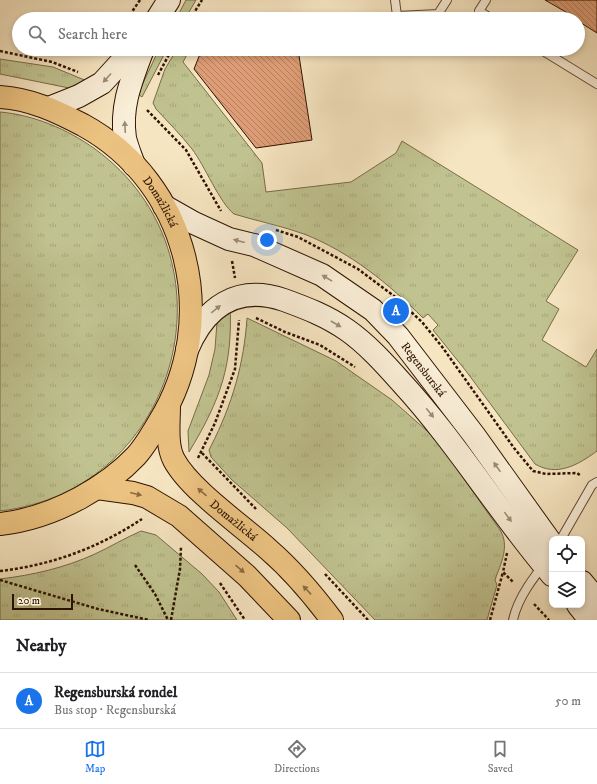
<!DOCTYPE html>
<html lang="en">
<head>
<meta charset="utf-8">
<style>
	:root { --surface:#fff; --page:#f6f6f6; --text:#202124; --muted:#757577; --line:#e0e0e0; --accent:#1a73e8 }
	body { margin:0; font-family:"IM FELL DW Pica",serif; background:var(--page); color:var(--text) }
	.controls { position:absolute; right:12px; bottom:12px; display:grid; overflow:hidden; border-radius:8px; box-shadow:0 2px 6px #0003 }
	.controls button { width:36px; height:36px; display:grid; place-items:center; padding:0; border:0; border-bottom:1px solid var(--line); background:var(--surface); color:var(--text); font:20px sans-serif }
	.scale { position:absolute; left:12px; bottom:10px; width:61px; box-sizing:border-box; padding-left:4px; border:2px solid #2f1301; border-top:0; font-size:11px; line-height:14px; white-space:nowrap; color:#2f1301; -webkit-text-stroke:3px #f9eed7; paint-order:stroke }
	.you { position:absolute; left:267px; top:240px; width:14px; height:14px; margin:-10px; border:3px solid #fff; border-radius:50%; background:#1a73e8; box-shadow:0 0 0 6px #1a73e833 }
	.badge { display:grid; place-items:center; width:26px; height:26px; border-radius:50%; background:var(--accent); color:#fff; font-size:13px; font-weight:700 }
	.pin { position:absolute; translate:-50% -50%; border:2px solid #fff; box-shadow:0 1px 4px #0006 }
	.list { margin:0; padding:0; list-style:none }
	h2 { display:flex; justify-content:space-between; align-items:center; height:52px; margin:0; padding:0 16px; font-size:17px }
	h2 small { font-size:13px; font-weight:400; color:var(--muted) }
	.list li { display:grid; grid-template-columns:26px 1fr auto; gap:12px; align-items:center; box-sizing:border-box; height:56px; padding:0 16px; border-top:1px solid var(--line) }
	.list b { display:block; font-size:15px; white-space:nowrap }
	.list p { margin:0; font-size:13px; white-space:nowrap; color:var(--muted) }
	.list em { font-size:13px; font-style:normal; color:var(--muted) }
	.icon { flex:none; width:22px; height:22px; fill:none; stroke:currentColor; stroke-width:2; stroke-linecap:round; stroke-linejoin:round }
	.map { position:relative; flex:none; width:597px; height:620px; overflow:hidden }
	.search { position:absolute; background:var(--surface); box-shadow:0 2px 6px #0003; left:12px; right:12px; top:12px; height:44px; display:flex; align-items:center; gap:10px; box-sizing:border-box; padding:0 14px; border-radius:22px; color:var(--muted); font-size:15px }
	.sheet { height:108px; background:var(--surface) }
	nav { display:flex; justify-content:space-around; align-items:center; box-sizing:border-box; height:56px; border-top:1px solid var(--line); background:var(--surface); font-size:11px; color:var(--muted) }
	nav a { display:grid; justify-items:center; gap:2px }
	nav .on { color:var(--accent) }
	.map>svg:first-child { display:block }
</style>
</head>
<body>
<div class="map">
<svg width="597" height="620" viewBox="0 0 597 620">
	<defs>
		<pattern id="grass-tufts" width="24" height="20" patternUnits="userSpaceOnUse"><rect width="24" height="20" fill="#c0c390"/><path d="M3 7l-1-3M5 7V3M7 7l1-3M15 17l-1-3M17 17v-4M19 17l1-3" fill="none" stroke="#a5a77a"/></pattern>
		<pattern id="building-back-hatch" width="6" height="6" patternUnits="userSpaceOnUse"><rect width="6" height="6" fill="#de9d76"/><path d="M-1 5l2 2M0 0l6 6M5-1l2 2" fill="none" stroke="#b47f5e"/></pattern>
	</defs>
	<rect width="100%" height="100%" fill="#f6e5c1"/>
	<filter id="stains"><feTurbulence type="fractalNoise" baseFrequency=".005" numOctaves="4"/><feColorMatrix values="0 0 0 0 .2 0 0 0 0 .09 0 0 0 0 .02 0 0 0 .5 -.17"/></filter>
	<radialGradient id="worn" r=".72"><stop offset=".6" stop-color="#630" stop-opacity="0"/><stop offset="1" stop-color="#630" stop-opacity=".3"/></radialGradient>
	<path fill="url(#grass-tufts)" stroke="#786b48" d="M186 0H196L185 19H176Z
		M159 49H167L142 97 138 94Z
		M177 49H190L183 62 262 163 266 192 351 182 396 153 402 141 578 250 546 301 559 309 542 340 586 367 597 349V451C578 465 557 477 535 464L466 371 433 330 438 325 428 314 423 318C389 284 350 252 304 234 282 226 257 221 234 214 219 202 205 166 192 149 181 135 168 122 156 109L153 103 165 69Z
		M0 59 53 67 87 81 69 88 0 74Z
		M0 112C34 115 67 129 95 149 242 256 181 490 0 511Z
		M230 303C233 365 221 399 189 452L188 431 209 375 215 349 217 322Z
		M247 318 336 361 392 400 435 438 500 530C510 546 501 563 495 580L497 585 487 620H375L287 528 232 480 211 457 209 450 211 446C232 405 244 364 247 318Z
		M141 531 156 535 202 574 219 592 237 620H0V579C33 575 64 568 95 554 110 547 125 538 141 531Z"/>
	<path fill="url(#building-back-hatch)" stroke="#2f1301" d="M545 0H597V33L578 21V19Z
		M202 49H298L312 140 256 148 194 69Z"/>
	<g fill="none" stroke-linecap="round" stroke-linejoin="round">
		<g stroke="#614831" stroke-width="10">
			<path id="lane" d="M395 0 397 16 438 14 447 0
				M486 0 479 11 492 19
				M540 49 597 84
				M561 539 592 485 597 482
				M513 620C518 596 537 573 552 554"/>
		</g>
		<g stroke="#2f1301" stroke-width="24">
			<g id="secondary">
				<path d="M157 19 169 0"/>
				<path d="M49 108 79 96 102 83 133 49"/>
				<path d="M134 165C131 156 127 147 125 138 120 106 132 79 143 49"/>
				<path id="s1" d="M164 206 194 223 229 239 254 245 322 275 373 310 398 336 474 435 552 544"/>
				<path d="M187 350C205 307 237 284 284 300 306 308 327 316 347 330 367 344 385 364 401 382 457 443 499 513 552 575"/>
				<path d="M582 582 597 600"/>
				<path d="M578 605 590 620"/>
			</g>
		</g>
		<g stroke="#2f1301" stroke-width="24">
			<g id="primary">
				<path id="s2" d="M0 97C31 99 56 111 83 125 189 183 222 320 159 422 152 434 145 446 136 456 120 473 100 487 80 498 56 511 28 521 0 524"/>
				<path id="s3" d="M169 406C169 423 166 445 174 460 190 490 243 526 269 550 292 570 314 596 332 620"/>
				<path d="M97 488 133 493 147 497 179 516 247 576 289 620"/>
			</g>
		</g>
		<path stroke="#2f1301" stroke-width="2.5" stroke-dasharray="3 2" stroke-linecap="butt" d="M127 19 140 0
			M190 19 202 0
			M0 51 52 62 78 72
			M158 75 172 49
			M147 110 186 150 221 211
			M276 230 298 237 358 269 394 296 422 322 443 348 514 448 533 471 546 474 577 473 581 476
			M232 261 235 278
			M256 318 285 332 320 345 355 367
			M202 453 256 509
			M198 458 215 423 235 369 239 320
			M507 553 503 572 514 583
			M135 565 155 594 168 620
			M0 571C52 565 98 548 142 519
			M325 574 368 620
			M0 580 98 609 149 620
			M220 583 245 620
			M534 604 549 620
			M171 620 180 569 181 547
			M490 620 503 572"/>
		<use href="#lane" stroke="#f9eed7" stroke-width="8"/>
		<use href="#secondary" stroke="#f9eed7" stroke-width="22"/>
		<use href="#primary" stroke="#ebc280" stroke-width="22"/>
	</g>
	<defs><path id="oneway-solid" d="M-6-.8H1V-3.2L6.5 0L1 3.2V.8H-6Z"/></defs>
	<g fill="#9e8b77">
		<use href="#oneway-solid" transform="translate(107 78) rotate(132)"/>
		<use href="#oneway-solid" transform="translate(125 127) rotate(-93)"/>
		<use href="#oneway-solid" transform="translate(239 241) rotate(-165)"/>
		<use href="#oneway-solid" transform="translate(327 278) rotate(-149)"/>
		<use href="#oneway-solid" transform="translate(216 309) rotate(-39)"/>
		<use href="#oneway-solid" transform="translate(336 324) rotate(30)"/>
		<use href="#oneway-solid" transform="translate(430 413) rotate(51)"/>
		<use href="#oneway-solid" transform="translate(497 467) rotate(-125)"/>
		<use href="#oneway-solid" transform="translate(508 517) rotate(54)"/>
	</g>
	<g fill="#8d6a40">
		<use href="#oneway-solid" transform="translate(202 492) rotate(-139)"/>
		<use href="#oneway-solid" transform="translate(136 494) rotate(14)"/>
		<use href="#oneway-solid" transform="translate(240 569) rotate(41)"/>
		<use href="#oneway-solid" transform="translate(307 590) rotate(-133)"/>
	</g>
	<g text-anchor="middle" stroke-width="3.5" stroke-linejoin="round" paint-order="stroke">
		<g font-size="12" fill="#2f1301" stroke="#f9eed7">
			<text dy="4" stroke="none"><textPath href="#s2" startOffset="199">Domažlická</textPath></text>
			<text dy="4" stroke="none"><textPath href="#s1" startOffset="313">Regensburská</textPath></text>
			<text dy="4" stroke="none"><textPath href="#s3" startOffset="140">Domažlická</textPath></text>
		</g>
	</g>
	<rect width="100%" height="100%" filter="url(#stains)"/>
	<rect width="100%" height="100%" fill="url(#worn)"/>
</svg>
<div class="controls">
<button><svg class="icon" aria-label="locate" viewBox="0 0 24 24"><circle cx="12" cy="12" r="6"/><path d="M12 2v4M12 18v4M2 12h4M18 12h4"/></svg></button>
<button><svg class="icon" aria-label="layers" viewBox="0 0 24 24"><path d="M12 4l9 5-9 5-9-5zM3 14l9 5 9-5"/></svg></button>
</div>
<div class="scale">20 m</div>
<div class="you"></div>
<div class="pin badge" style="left:396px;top:311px">A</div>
<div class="search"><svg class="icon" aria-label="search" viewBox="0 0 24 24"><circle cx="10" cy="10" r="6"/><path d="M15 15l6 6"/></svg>Search here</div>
</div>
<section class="sheet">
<h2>Nearby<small></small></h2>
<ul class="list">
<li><span class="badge">A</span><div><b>Regensburská rondel</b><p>Bus stop · Regensburská</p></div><em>50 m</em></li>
</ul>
</section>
<nav>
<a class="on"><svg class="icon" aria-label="map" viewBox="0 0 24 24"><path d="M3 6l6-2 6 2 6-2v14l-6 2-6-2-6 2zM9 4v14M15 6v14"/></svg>Map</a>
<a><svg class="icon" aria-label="directions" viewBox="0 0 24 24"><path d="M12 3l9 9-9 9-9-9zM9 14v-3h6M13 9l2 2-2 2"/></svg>Directions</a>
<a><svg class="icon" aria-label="saved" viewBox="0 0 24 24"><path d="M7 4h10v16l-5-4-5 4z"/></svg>Saved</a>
</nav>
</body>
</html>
